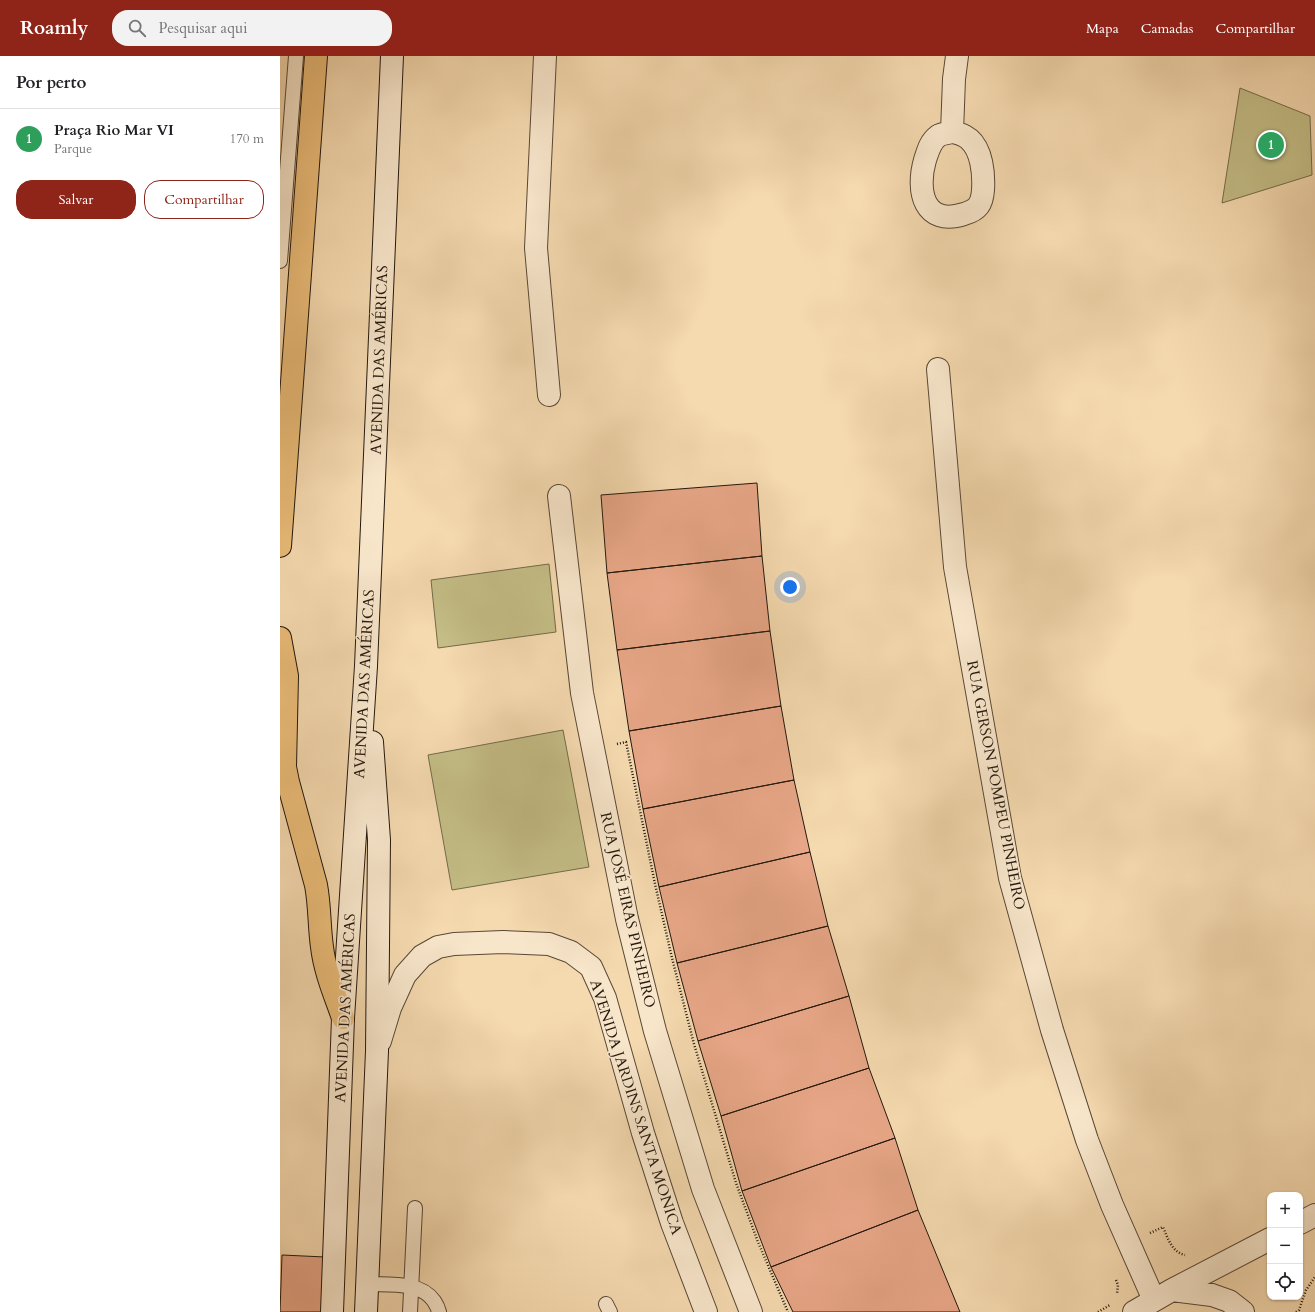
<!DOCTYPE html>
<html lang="pt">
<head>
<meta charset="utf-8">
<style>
	:root { --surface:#fff; --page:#f2f2f2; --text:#202124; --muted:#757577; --line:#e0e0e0; --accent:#8f2418 }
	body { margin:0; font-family:Cardo,serif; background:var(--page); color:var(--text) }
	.controls { position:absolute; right:12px; bottom:12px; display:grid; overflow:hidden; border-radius:8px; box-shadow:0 1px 3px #0004 }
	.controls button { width:36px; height:36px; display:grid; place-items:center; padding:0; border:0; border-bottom:1px solid var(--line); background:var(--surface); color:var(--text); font:20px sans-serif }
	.you { position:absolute; left:510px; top:531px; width:14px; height:14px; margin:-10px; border:3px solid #fff; border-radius:50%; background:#1a73e8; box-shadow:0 0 0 6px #1a73e833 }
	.badge { display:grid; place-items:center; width:26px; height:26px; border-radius:50%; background:var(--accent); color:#fff; font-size:13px; font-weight:700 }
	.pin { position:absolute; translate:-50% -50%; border:2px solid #fff; box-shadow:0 1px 4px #0006 }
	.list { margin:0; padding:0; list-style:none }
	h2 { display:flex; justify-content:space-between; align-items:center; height:52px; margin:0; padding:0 16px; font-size:17px }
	h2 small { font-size:13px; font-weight:400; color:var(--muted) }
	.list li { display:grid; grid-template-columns:26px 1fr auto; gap:12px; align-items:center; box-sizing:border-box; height:60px; padding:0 16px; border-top:1px solid var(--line) }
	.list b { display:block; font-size:15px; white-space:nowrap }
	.list p { margin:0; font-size:13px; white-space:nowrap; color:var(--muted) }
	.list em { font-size:13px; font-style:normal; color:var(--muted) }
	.actions { display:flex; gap:8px; padding:12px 16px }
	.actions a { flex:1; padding:9px 0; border:1px solid var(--accent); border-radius:16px; text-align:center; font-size:14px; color:var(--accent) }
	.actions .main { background:var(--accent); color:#fff }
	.icon { flex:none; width:22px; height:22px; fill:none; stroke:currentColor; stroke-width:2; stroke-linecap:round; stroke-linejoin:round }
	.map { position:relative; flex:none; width:1035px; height:1256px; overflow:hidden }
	header { display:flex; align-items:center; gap:24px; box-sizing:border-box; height:56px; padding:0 20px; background:var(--accent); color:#fff }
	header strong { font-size:19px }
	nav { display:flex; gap:22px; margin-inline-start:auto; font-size:14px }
	.search { width:280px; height:36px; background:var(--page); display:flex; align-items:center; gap:10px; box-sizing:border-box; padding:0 14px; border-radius:16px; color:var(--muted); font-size:15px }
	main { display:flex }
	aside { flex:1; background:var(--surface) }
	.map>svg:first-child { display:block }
</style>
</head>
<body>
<header>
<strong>Roamly</strong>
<div class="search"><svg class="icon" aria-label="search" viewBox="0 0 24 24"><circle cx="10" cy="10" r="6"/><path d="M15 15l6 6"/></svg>Pesquisar aqui</div>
<nav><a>Mapa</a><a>Camadas</a><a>Compartilhar</a></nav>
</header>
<main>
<aside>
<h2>Por perto<small></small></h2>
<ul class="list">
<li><span class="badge" style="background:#2e9e5b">1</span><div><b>Praça Rio Mar VI</b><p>Parque</p></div><em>170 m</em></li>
</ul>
<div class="actions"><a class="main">Salvar</a><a>Compartilhar</a></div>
</aside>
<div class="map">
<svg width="1035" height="1256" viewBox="0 0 1035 1256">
	<rect width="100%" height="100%" fill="#f5d9af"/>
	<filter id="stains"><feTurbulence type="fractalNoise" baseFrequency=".005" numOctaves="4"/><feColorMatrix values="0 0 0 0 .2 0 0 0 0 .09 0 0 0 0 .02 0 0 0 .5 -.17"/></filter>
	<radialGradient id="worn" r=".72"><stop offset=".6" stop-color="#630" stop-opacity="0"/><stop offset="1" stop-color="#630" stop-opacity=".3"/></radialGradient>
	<path fill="#c4bd86" stroke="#746a4a" d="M960 32 1030 60 1032 119 942 147Z
		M269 508 276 576 158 592 151 524Z
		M283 674 309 811 172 834 148 699Z"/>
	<path fill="#e7a687" stroke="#23180e" d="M477 427 482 500 327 517 321 439Z
		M482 500 490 575 337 594 327 517Z
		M490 575 501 650 349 675 337 594Z
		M501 650 514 724 363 753 349 675Z
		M514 724 530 796 379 831 363 753Z
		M530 796 548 870 397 907 379 831Z
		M548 870 569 940 418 985 397 907Z
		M569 940 589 1012 441 1060 418 985Z
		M589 1012 615 1082 462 1135 441 1060Z
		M615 1082 638 1154 491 1211 462 1135Z
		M638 1154 680 1256H513L491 1211Z
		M2 1199 45 1201 42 1256H0Z"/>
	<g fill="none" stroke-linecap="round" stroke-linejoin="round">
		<g stroke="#584836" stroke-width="16">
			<path id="service" d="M0 205 16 0
				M88 1228C109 1229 140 1225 154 1245 156 1248 158 1252 159 1256
				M326 1248 330 1256
				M130 1256 135 1152"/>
		</g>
		<g stroke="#584836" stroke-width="24">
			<path id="minor" d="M265 0 256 192 269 339
				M672 76C678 77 684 79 689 83 702 94 704 118 703 134 702 148 698 154 684 158 644 171 636 135 645 104 648 95 650 86 658 80 661 78 667 77 672 76Z
				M672 76 674 23 677 0
				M658 313 675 511 730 822 772 974 807 1084 832 1149 874 1244
				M279 440 302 637 347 863 375 975 423 1133 471 1256
				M100 985 110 952 125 919 142 900 158 891 174 888 223 886 269 888 291 896 311 911 325 942 363 1077 392 1167 426 1256
				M1020 1167 1035 1159
				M892 1234 932 1239 949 1245 963 1256
				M854 1256 892 1234 990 1183"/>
		</g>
		<g stroke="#23180e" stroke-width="24">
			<path id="secondary" d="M52 1256 63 962 86 610 112 0
				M86 1256 97 995 99 784 92 686"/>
		</g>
		<g stroke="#23180e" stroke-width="24">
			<path id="trunk" d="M0 490 36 0
				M0 582 7 620 5 711 8 726 36 829C40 850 39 870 42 891 45 916 55 939 63 962"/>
		</g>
		<path stroke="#23180e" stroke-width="2.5" stroke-dasharray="1 2" stroke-linecap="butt" d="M337 688 346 686 375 828 392 902 414 988 456 1127 478 1186 508 1256
			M870 1177 883 1171C888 1183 892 1196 905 1199
			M836 1224 838 1229 837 1238
			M818 1256 830 1249
			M1016 1256 1019 1254 1026 1234 1035 1221"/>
		<use href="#service" stroke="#f8e6cb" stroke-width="14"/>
		<use href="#minor" stroke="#f8e6cb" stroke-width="22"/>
		<use href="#secondary" stroke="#f8e6cb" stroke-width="22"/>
		<use href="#trunk" stroke="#eabc78" stroke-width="22"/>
	</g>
	<g text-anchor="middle" stroke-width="3.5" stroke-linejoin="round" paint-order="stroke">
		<g font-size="15" fill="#23180e" stroke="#f8e6cb">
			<text transform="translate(99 304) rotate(-88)" y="5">AVENIDA DAS AMÉRICAS</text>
			<text transform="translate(84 628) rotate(-87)" y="5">AVENIDA DAS AMÉRICAS</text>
			<text transform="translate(716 729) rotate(79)" y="5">RUA GERSON POMPEU PINHEIRO</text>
			<text transform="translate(348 854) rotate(77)" y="5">RUA JOSÉ EIRAS PINHEIRO</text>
			<text transform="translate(65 952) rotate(-87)" y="5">AVENIDA DAS AMÉRICAS</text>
			<text transform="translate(356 1051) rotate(72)" y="5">AVENIDA JARDINS SANTA MONICA</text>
		</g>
	</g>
	<rect width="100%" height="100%" filter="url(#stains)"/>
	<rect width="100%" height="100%" fill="url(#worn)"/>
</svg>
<div class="controls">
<button>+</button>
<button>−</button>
<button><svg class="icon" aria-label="locate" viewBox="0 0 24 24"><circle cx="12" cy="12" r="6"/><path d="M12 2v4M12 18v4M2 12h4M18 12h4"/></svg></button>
</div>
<div class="you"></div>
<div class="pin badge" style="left:991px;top:89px;background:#2e9e5b">1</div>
</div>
</main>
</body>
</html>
